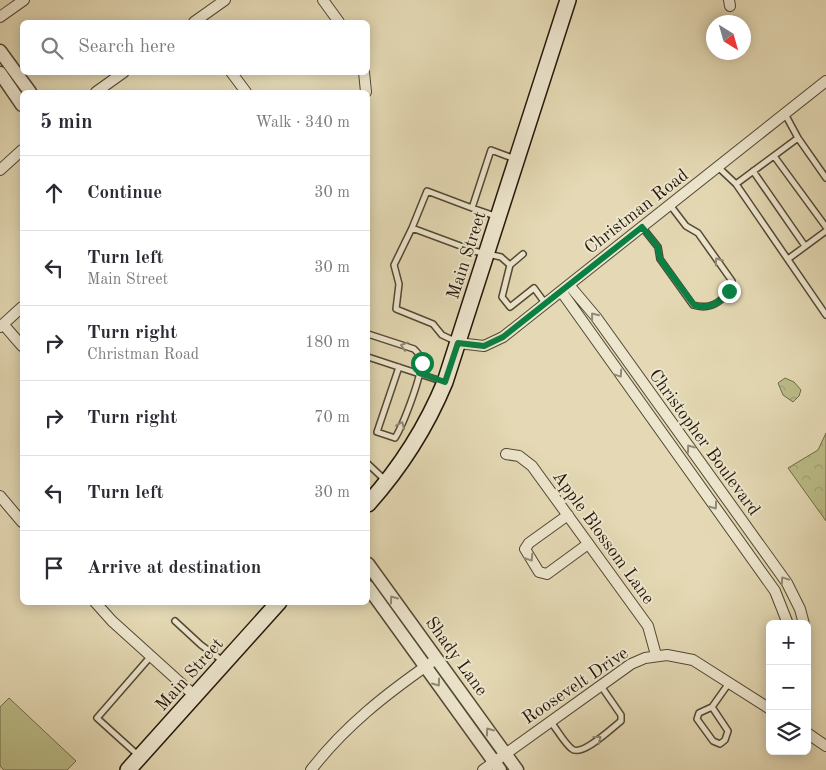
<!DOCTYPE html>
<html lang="en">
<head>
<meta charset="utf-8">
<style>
	:root { --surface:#fff; --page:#f2f2f3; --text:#2b2b33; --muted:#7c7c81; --line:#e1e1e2 }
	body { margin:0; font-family:"Old Standard TT",serif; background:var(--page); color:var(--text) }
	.controls { position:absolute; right:15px; bottom:15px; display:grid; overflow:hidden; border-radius:8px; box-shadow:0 2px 12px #0003 }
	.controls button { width:45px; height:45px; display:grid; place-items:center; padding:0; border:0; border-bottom:1px solid var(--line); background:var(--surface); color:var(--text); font:25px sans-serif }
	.compass { position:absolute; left:706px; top:15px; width:45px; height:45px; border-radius:50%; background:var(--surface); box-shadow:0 2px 12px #0003; rotate:143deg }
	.stop { position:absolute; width:15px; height:15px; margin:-11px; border:4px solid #0b8043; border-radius:50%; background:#fff }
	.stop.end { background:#0b8043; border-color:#fff; box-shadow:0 1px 5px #0008 }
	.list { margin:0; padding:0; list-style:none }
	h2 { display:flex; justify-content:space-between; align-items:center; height:65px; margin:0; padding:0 20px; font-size:21px }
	h2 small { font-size:16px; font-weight:400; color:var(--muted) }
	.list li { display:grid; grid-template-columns:32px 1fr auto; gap:15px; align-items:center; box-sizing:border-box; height:75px; padding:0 20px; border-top:1px solid var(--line) }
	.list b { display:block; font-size:19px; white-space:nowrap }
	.list p { margin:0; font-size:16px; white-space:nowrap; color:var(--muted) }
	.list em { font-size:16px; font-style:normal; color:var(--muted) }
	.icon { flex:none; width:28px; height:28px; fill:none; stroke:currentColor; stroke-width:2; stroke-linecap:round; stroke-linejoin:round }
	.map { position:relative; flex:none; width:826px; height:770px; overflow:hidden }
	.search { position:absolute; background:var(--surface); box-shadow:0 2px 12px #0003; left:20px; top:20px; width:350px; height:55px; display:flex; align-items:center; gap:12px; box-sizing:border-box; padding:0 18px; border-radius:8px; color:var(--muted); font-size:19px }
	.panel { position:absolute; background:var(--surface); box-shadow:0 2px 12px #0003; left:20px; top:90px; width:350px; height:515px; border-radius:8px }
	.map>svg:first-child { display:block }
</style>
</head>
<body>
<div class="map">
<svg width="826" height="770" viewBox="0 0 826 770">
	<defs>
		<pattern id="forest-crowns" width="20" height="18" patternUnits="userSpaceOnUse" patternTransform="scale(1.25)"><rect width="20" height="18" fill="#bbbd88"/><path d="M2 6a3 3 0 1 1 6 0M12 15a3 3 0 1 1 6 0" fill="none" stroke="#a0a274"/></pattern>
	</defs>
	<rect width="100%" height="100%" fill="#e4d9b4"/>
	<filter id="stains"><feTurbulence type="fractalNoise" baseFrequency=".004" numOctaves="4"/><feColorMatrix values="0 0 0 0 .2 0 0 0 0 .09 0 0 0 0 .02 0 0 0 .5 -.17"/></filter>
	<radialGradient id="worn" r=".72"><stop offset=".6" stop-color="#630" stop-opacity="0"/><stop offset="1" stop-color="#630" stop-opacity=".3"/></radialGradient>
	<path fill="url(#forest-crowns)" stroke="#6f6a49" d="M785 378 794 382 801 390 799 396 793 402 783 395 778 383Z
		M826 433V521L788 468 818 450Z"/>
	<path fill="#bbbd88" stroke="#6f6a49" d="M9 698 76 761 67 770H4L0 766V707Z"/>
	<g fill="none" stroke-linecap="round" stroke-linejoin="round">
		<g stroke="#534834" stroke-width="8">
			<path id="service" d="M798 138 826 178
				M774 156 826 227
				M718 167 736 184 798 138 785 114
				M753 171 805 246
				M736 184 826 315
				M472 208 427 191 412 228 474 251 501 257 510 265
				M498 217 472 208 491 150 515 159
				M642 227 658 247 660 259 693 305C712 311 728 299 732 281L698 233 686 226 670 205
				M412 228 394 265 399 284 396 309 433 324 442 335 457 342
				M523 254 510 265 502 297 510 307 534 288 545 303
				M788 259 826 231
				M368 334 414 349C418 353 421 356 421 362 422 376 403 425 395 438L377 432 399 367
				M368 357 444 382
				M368 464 385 480
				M175 621 201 645 223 661
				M712 707 699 713 697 719 713 741 720 744 725 740 728 731 712 707 729 683
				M550 721C557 729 564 743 572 749 582 757 612 728 621 721V715L601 686
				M139 756 97 718 151 656"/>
		</g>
		<g stroke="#534834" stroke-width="12">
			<path id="minor" d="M323 0 339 22
				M729 0 730 6
				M0 17 24 0
				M194 22 225 0
				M231 72 246 92
				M364 72 366 92
				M96 92 124 72
				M0 170 22 150
				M569 285 596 317 787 583 800 609 804 624
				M561 291 775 591 788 624
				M3 324 22 346
				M0 327 22 307
				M458 343 484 346 503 337 826 81
				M506 454 519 456 532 466 648 626 656 655
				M0 496 22 522
				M568 515 529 543 525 549 539 572 547 574 588 544
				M95 602 112 621 195 696
				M807 733 826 746
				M311 770C345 726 386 694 432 662
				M483 770 631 664 645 658 667 655 693 660 770 709"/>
		</g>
		<g stroke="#534834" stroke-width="15">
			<path id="tertiary" d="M0 51 30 92
				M0 73 22 105
				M368 564 517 770
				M368 587 500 770"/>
		</g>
		<g stroke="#23170a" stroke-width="18">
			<path id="secondary" d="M368 504C401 467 426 428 445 382L568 0
				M128 770 279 602"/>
		</g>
		<use href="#service" stroke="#ede6ce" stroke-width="5"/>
		<use href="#minor" stroke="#ede6ce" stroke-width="10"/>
		<use href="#tertiary" stroke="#ede6ce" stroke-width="12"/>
		<use href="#secondary" stroke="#ede6ce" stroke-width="15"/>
	</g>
	<defs><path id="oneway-chevron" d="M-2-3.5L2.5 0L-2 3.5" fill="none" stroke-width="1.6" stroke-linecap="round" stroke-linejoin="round" transform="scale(1.25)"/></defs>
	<g stroke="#928976">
		<use href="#oneway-chevron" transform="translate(718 261) rotate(-125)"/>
		<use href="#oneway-chevron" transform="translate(594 316) rotate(-128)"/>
		<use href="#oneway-chevron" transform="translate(404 346) rotate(-162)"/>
		<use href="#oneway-chevron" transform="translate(619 374) rotate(56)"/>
		<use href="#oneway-chevron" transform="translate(401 425) rotate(-67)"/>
		<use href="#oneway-chevron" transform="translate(690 448) rotate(-126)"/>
		<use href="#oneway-chevron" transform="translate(714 506) rotate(54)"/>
		<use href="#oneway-chevron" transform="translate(530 558) rotate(57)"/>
		<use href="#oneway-chevron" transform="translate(784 580) rotate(-124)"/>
		<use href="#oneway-chevron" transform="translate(393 599) rotate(-126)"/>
		<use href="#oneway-chevron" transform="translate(437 683) rotate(54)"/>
		<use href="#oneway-chevron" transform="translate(489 731) rotate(-126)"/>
		<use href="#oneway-chevron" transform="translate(598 739) rotate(-37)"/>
	</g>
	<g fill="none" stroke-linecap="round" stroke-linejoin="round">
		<path stroke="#0b8043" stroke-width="6" d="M422 363 419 373 445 382 458 343 484 346 503 337 642 227 658 247 660 259 694 305C708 310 721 303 729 291"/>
	</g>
	<g text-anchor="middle" stroke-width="4" stroke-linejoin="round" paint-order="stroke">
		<g font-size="18" fill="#23170a" stroke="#ede6ce">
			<text transform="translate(636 211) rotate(-38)" y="6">Christman Road</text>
			<text transform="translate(466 255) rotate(-72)" y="6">Main Street</text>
			<text transform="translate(705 442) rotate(54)" y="6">Christopher Boulevard</text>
			<text transform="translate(604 537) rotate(54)" y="6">Apple Blossom Lane</text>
			<text transform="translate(457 656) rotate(54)" y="6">Shady Lane</text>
			<text transform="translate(189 674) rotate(-48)" y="6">Main Street</text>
			<text transform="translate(575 685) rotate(-34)" y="6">Roosevelt Drive</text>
		</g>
	</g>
	<rect width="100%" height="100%" filter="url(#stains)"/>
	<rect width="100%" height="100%" fill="url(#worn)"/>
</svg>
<div class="controls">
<button>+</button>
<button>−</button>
<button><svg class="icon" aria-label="layers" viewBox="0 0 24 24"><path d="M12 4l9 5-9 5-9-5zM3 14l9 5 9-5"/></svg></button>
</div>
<svg class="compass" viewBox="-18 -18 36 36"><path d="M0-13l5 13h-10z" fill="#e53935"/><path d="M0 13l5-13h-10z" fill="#7c7c81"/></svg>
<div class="stop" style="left:422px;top:363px"></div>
<div class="stop end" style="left:729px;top:291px"></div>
<div class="search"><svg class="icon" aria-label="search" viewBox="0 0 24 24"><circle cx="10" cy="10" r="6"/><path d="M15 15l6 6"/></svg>Search here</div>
<section class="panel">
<h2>5 min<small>Walk · 340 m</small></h2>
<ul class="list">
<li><svg class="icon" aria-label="ahead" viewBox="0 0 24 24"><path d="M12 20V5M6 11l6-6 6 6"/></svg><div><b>Continue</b></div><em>30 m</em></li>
<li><svg class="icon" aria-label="left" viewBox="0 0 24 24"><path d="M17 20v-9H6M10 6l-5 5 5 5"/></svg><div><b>Turn left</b><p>Main Street</p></div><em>30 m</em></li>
<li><svg class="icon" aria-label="right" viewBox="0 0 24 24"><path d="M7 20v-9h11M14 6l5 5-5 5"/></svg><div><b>Turn right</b><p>Christman Road</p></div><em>180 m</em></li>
<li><svg class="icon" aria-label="right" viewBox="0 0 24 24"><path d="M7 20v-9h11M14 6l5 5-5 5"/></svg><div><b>Turn right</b></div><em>70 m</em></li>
<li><svg class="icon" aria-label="left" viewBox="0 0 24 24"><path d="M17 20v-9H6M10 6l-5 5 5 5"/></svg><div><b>Turn left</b></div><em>30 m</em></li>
<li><svg class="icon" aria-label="arrive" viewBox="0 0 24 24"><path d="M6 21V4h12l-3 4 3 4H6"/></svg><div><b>Arrive at destination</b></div></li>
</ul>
</section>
</div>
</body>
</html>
